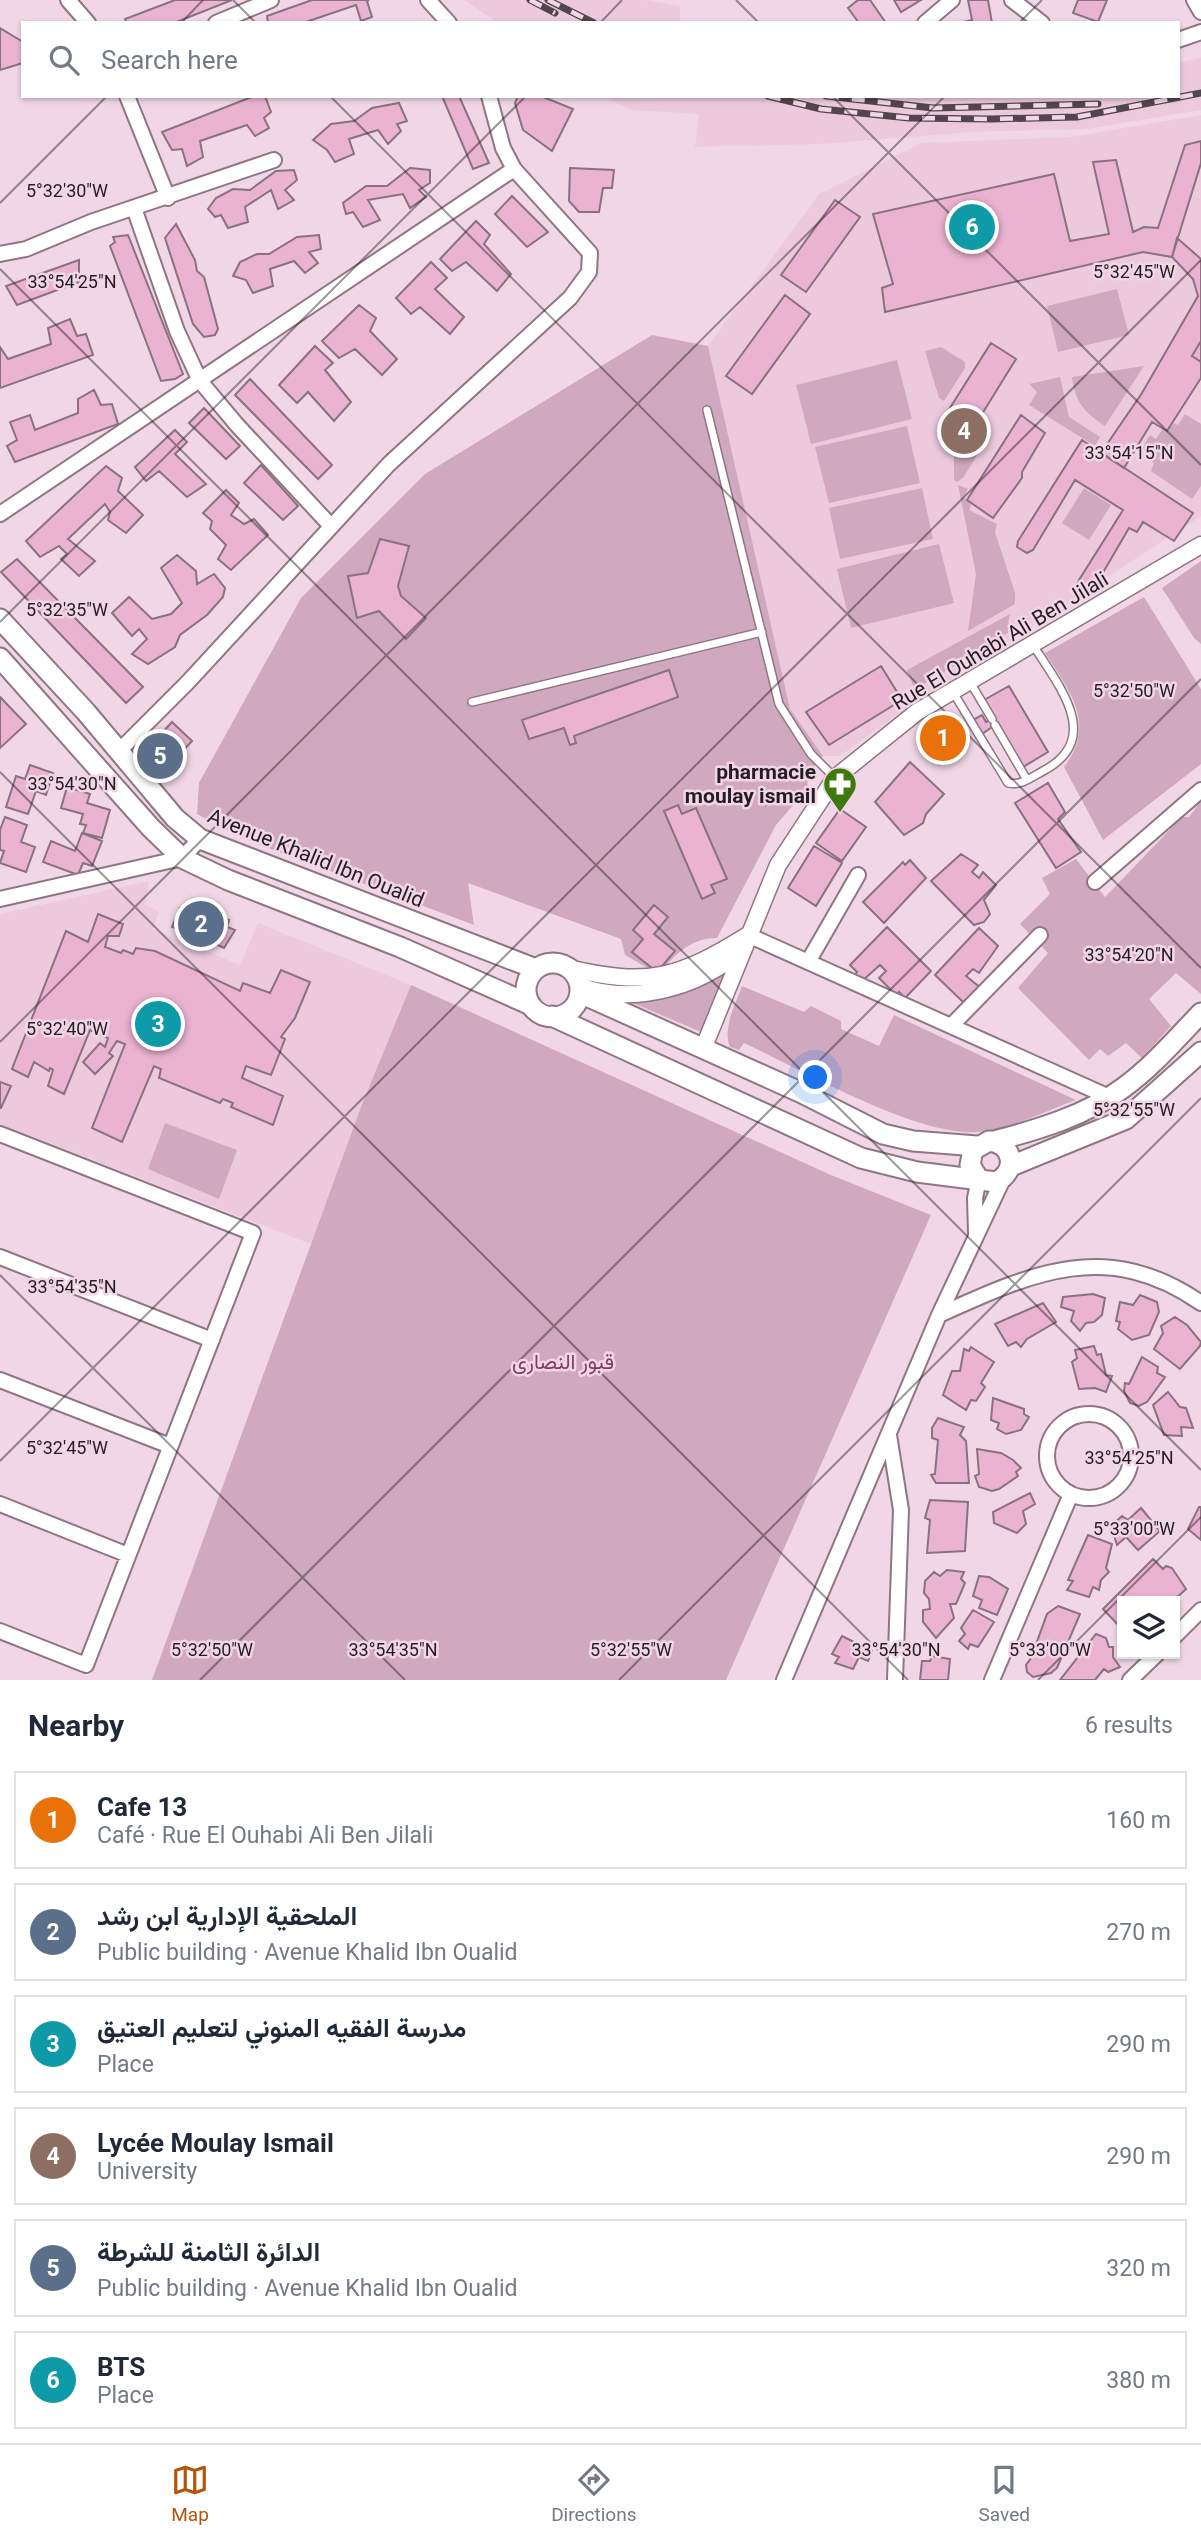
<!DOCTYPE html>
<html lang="en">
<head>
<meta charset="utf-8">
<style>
	:root { --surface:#fff; --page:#f6f6f7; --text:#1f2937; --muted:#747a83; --line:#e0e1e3; --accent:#b45309 }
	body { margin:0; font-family:Roboto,Vazirmatn,sans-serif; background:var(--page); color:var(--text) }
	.controls { position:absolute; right:21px; bottom:21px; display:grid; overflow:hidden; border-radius:0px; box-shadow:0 2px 5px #0004 }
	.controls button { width:63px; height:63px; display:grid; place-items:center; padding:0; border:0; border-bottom:2px solid var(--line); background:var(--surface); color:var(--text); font:35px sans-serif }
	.you { position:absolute; left:816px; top:1078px; width:24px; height:24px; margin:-18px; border:5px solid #fff; border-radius:50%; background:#1a73e8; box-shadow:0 0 0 10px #1a73e833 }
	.badge { display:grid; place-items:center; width:46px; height:46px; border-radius:50%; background:var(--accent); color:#fff; font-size:23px; font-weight:700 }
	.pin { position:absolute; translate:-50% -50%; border:4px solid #fff; box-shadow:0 2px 7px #0006 }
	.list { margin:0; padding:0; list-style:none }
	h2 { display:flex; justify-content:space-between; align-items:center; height:91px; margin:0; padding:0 28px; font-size:30px }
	h2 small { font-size:23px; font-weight:400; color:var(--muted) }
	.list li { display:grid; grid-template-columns:46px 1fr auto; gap:21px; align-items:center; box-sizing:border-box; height:98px; margin:0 14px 14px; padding:0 14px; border:2px solid var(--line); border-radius:0px }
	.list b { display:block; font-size:26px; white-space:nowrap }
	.list p { margin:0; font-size:23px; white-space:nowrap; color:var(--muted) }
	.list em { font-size:23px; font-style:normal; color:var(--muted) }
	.icon { flex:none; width:38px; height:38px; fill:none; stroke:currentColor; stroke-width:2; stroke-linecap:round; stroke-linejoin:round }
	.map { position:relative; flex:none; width:1201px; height:1680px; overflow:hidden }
	.search { position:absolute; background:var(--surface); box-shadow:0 2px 5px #0004; left:21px; right:21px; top:21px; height:77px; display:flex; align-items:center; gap:18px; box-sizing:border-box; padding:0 24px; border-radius:0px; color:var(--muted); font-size:26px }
	.sheet { height:763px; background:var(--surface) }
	nav { display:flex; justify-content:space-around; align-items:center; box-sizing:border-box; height:98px; border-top:2px solid var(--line); background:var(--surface); font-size:19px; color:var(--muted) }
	nav a { display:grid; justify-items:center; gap:4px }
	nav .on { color:var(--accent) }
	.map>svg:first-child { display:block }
</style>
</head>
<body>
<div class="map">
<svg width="1201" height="1680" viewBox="0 0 1201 1680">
	<rect width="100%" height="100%" fill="#f1d7e5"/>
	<path fill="#eccadc" d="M464 0H646L680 6V23H498Z
		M1201 58V110L1087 129 972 132 822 144 695 147 699 114 631 110 603 96H1178V63Z
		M1201 115V516L901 712 840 756H823L790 709 708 346 819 194 921 143 1071 137Z
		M149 881 145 905 159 911 153 929 240 965 258 923 411 985 311 1244 0 1124V914Z"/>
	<path fill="#d0a9be" d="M1117 289 1129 335 1058 352 1047 306Z
		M652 335 708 346 790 709 823 756 807 775 808 788 776 825 717 938C689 938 676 955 658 974L625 955 621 939 468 883 474 925 245 839 197 814 199 783 301 598 425 474Z
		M941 347 965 362V368L944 401 939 398 925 351Z
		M897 360 912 419 811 444 796 385Z
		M1144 366 1105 426C1084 412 1075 402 1072 377Z
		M1060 377 1069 417 1100 437 1095 446 1029 405 1037 392 1029 384Z
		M1185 414 1201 424V486L1192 499 1151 471 1154 463 1139 453 1150 435 1156 439 1163 428 1167 430 1174 423 1178 425Z
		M907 426 920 483 829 503 815 447Z
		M950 428 968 435 972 429 986 441 963 478 957 482 954 480V451L957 444 947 435Z
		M958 485 968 489 963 498 972 503 969 510 997 524 995 532 1015 593V604L968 631 976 574Z
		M922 488 933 539 840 559 829 508Z
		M1084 488 1111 505 1089 540 1062 523Z
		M939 544 954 603 851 628 837 569Z
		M1201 561V644L1194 638 1162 588Z
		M1144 597 1201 689V764L1103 840 1064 767C1097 723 1070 692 1045 653Z
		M1010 614 1008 622 1012 630 915 690 907 670Z
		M1201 801V994L1176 973 1149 999 1171 1026 1142 1058 1126 1043 1108 1056 1100 1049 1089 1060 1018 988 1048 953 1020 924 1050 894 1042 878 1076 859 1105 897 1182 817H1189Z
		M724 974 701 1032 626 1000 697 988Z
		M411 985 831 1175 931 1215 726 1680H152L361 1107Z
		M742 986 804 1012 811 1006 841 1021V1029L879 1046 894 1015 1076 1100C1045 1111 1012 1129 979 1132 917 1137 802 1070 744 1043L739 1050 730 1047C722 1029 736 1003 742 986Z
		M165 1123 237 1150 219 1199 148 1169Z"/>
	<path fill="#eab3d1" stroke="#89727f" stroke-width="2" d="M175 0H232L174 23H127L125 19Z
		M312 0H369L367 1 372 17 361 21 356 5 303 23H268L267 16Z
		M858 0H870L886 23H859L848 8Z
		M894 0H921L901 12Z
		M968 0H988L992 23H959L972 20Z
		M1078 0H1107L1098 22 1073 13Z
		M0 28 23 42V63L0 70Z
		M254 96H265L271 112 264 118 269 128 255 136 247 125 200 141 203 157 187 166 182 149 172 150 162 132Z
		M442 96H459L489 163 473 169Z
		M518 96H541L573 109 552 151 523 130 515 103Z
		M399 103 407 121 397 124 401 131 388 144 378 130 349 139 354 154 335 162 327 150 313 140 331 124 354 121 372 108Z
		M1201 141V163L1172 257 1143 252 885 312 882 288 893 284 873 214 1054 174 1070 241 1109 234 1093 162 1116 160 1133 232 1144 227 1158 228 1185 145Z
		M410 168 430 170V183L419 190 426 197 410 208 403 194 368 200 380 220 363 227 353 212 346 214 343 203 366 186H387Z
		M570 168 614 170 612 188H603L599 212H579L569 201Z
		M294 170 297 180 285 190 294 200 278 209 271 190 245 207 248 222 228 228 221 215 215 217 208 209 216 198 233 189 250 190 276 171Z
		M512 196 548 232 527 247 495 214Z
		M835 200 860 217 806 292 781 275Z
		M476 221 490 235 484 244 511 274 497 291 466 262 452 271 440 259Z
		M176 224 195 260 197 271 204 277 218 329 215 335 204 337 193 324 165 238Z
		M128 235 183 374 175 379 161 381 110 246 115 242 113 237Z
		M319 235 321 249 309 252 318 263 305 273 294 261 270 269 273 286 253 293 246 280 233 276 240 262 257 254H269L297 237Z
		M1177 238 1201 259V341L1192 356 1201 362V378L1167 431 1152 422 1124 468 1101 453 1142 393 1198 296 1193 279 1172 257Z
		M79 260V282L17 305 6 286Z
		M431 262 447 278 435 289 464 317 450 334 420 307 411 314 396 298Z
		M785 295 810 314 752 394 726 376Z
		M359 305 376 318 370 331 397 359 382 375 355 349 339 358 322 341Z
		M70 319 77 336 86 334 93 355 0 388V347L8 359 51 344 48 328Z
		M1201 341V362L1192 356Z
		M991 343 1016 359 969 435 943 419Z
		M315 346 333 363 325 370 351 402 334 421 308 392 297 403 279 385Z
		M250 379 332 465 318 479 235 395Z
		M94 390 101 405 112 404 118 424 15 462 7 446 17 440 10 422 30 415 35 430 78 413V399Z
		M204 408 240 446 226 459 189 423Z
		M1021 415 1045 433 1022 472V478L993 518 967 500Z
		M175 430 187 442 175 454 206 484 187 497 159 471 146 481 135 467Z
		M1082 440 1193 513 1174 541 1143 522 1137 532 1129 528 1094 588 1087 590 1077 585 1079 580 1123 510 1075 480 1033 550 1027 553 1017 547 1018 541Z
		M261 465 298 506 283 520 244 483Z
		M106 466 122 478 118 491 143 515 126 533 108 520 110 512 105 504 68 539 95 561 79 576 61 559 67 554 59 546 40 557 26 541Z
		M226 490 239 503 231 515 244 524 254 519 268 535 231 570 218 559 226 545 210 529 212 521 203 513Z
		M380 539 409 546 398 586 401 596 426 618 406 639 379 611 357 618 348 576 368 573Z
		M177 555 196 571 197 584 214 574 225 588 223 597 207 615 180 635 175 647 148 664 132 654 147 639 139 629 132 636 112 613 129 597 152 619 171 614 182 603 161 568Z
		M17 559 143 687 126 703 1 572Z
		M881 666 902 700 829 745 806 712Z
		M669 670 678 697 574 736 576 743 570 745 564 728 529 739 522 720Z
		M1009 686 1048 752 1023 767 998 723 979 736 971 721 982 715 986 722 994 717 984 700Z
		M0 697 26 724 0 748Z
		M172 722 192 741 168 767 148 748Z
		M910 762 944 794 926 814 923 823 904 835 875 802Z
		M30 765 53 773 46 795 36 791 28 814 6 807 16 776 25 779Z
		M1048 783 1065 812 1058 819 1081 852 1056 868 1015 803Z
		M67 787 90 794 87 803 110 810 102 838 83 833 86 825 80 824 83 814 61 808Z
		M678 805 682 814 696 808 727 879 711 885 715 893 702 899 664 811Z
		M840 809 866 827 842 861 816 843Z
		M5 817 27 825 21 842 35 847 26 872 0 863 4 851 0 850V830Z
		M82 833 102 841 92 866 83 863 78 875 43 862 51 841 75 851Z
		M814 846 842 863 816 906 788 888Z
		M961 854 978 865 972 872 979 878 983 872 996 885 984 900 990 914 984 922 974 925 931 881Z
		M910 860 926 878 884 923 863 902 903 862 905 865Z
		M190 904 229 920 227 927 235 930 224 948 209 941 211 937 188 928 186 932 172 927 180 908 187 912Z
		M654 905 668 917 654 934 675 951 657 972 632 952 643 939 633 930Z
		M98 914 123 924 119 936H108L105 947 121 953 123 950 133 954 136 948 155 951 240 991 243 983 270 993 281 970 310 982 295 1018 281 1037 285 1039 271 1075 246 1066 242 1078 283 1096 273 1125 231 1107 233 1103 223 1099 220 1103 159 1078 161 1069 154 1066 122 1142 92 1128 125 1044 117 1041 109 1053 113 1056 95 1074 83 1062 100 1043 105 1047 108 1038 90 1030 64 1094 48 1086 53 1070 50 1068 49 1071 34 1062 28 1077 12 1069 66 931 88 942Z
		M887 927 931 971 905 998 899 992 896 995 879 978 886 971 880 965 861 982 854 977 857 972 850 965Z
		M979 928 998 946 979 973 973 969 966 976 982 989 963 1002 935 975Z
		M0 1082 11 1086 1 1108H0Z
		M1093 1294 1105 1298 1102 1315 1094 1322 1086 1323 1080 1331 1071 1321 1074 1311 1061 1307 1063 1297Z
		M1140 1295 1157 1302 1159 1312 1149 1335 1132 1340 1118 1329 1120 1322 1116 1321 1120 1302 1133 1305Z
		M1043 1303 1056 1322 1027 1339 1021 1347 1016 1342 1008 1346 995 1324Z
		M1175 1317 1187 1325 1201 1342 1200 1346 1180 1369 1154 1349 1163 1333 1161 1326Z
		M1094 1346 1097 1355 1101 1354 1106 1375 1112 1376 1106 1392 1095 1388 1079 1389 1072 1362 1077 1358 1075 1350Z
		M971 1347 994 1362 981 1383 985 1387 976 1401 971 1400 966 1410 943 1395 952 1371H960L964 1349 969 1351Z
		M1142 1357 1158 1367 1157 1373 1165 1377 1147 1402 1139 1406 1130 1403 1124 1391 1125 1383 1129 1384Z
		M1168 1392 1180 1407 1186 1408 1193 1428 1181 1427 1182 1436 1164 1435 1153 1405Z
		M993 1398 1024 1409V1414L1029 1417 1021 1430 1006 1434 997 1429 999 1423 991 1420Z
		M938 1418 964 1427 960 1435 966 1441 969 1483H936L931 1475 935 1474 938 1440 932 1438V1428Z
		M977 1449 1001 1453 1013 1460 1021 1468 1016 1472 1018 1476 999 1489 992 1491 979 1487 975 1476 979 1474Z
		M1030 1493 1035 1504 1023 1511 1026 1524 1017 1533 994 1523 993 1512Z
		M930 1500 968 1502 965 1551 927 1553 930 1520 925 1518Z
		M1199 1507H1201V1540L1188 1529Z
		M1141 1508 1160 1531 1138 1550 1126 1537 1117 1545 1111 1526 1122 1516 1128 1520Z
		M1088 1535 1112 1544 1106 1568 1109 1572 1101 1580 1099 1590 1093 1587 1089 1597 1067 1590 1073 1581 1068 1580Z
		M1153 1559 1163 1569 1166 1566 1172 1568 1186 1589 1173 1601H1122V1629L1103 1609Z
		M947 1570 964 1572 961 1579 965 1583 956 1604H950L954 1618 936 1638 923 1622V1610L930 1609 929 1599 924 1593 925 1581 934 1572 940 1576Z
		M979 1576 989 1577 1008 1589 997 1615 979 1608 982 1600 973 1596Z
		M1058 1606 1080 1614 1057 1668 1051 1673 1033 1677 1027 1672 1026 1665 1031 1658 1047 1614Z
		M973 1610 994 1622 978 1647 970 1644 968 1649 959 1641 965 1634 961 1628Z
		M1096 1634 1106 1638 1109 1647H1113V1657L1120 1667 1108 1672 1104 1669 1095 1680H1060Z
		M842 1636 872 1651 868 1661 859 1657 853 1669 835 1663 839 1657 832 1654Z
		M932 1656 950 1659 948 1680H920L922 1661H930Z"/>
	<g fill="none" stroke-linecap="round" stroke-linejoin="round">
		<g stroke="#8e7683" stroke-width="10">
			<path id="service" d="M707 410 779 704 811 754 835 778
				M970 682 992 719
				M953 692 1008 783C1021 786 1032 777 1043 771 1104 739 1059 686 1033 645
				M472 702 762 632
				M995 725 1027 780"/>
		</g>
		<g stroke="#8e7683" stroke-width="18">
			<path id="minor" d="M68 0 88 23
				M428 0 449 23
				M1012 0 1042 23
				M1194 0 1201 12
				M216 23 271 0
				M925 23 952 0
				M1178 40 1201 32
				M127 96 168 198
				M134 208 177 331 200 381 237 425 330 525
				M0 254 26 249 91 222 274 160
				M0 514 514 169
				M119 751 188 682 389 464 570 298 589 272 590 253 514 169 503 148 489 96
				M1095 882 1201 790
				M0 899 182 858 200 839
				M748 935 1109 1097
				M808 962 858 875
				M951 1026 1040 935
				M0 1134 253 1233 86 1665 0 1631
				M976 1233 975 1198 979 1179
				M0 1257 212 1340
				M939 1315C1032 1273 1107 1238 1201 1303
				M0 1380 170 1446
				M1047 1456a42 42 0 1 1 84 0a42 42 0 1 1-84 0Z
				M889 1435 901 1510 895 1680
				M0 1504 128 1555
				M1175 1636 1201 1610
				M784 1680 939 1315 1004 1177
				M992 1680 1071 1494
				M1130 1680 1157 1654"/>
		</g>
		<g stroke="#8e7683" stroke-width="19">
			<path id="tertiary" d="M568 968C648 987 679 978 748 935
				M579 986C633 1006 699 987 740 951
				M703 1049 778 865 835 778 917 712 1201 545"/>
		</g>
		<g stroke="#8e7683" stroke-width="23">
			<path id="secondary" d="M0 619 86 712 175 818 200 839 536 969
				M0 658 151 828 182 858 228 880 400 947 531 1005
				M526 990a27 27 0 1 1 54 0a27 27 0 1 1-54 0Z
				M580 993 802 1093 883 1134 913 1141 977 1146
				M552 1016 861 1158 917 1172 996 1182C1018 1171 1014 1144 989 1141L973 1150 970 1165 978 1178
				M994 1141C1037 1130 1087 1115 1123 1088 1152 1067 1176 1039 1201 1013
				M1011 1166 1126 1119 1201 1052"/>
		</g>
		<use href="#service" stroke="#fff" stroke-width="7"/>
		<use href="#minor" stroke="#fff" stroke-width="14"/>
		<use href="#tertiary" stroke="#fff" stroke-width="16"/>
		<use href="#secondary" stroke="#fff" stroke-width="19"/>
		<g stroke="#52454c" stroke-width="7">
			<path id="rail" d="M530 0 555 13
				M548 0 594 23
				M768 96 821 109 909 118 991 119 1077 117 1201 93
				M826 96 933 108 1098 104"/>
		</g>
		<use href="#rail" stroke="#f1d7e5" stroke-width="4.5" stroke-dasharray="13" stroke-linecap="butt"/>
	</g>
	<path fill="none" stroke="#261d22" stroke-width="2" stroke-opacity="0.45" d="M233 0 256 23M736 0 759 23M181 23 203 0M600 23 622 0M1019 23 1042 0M330 96 1201 968M832 96 1201 465M0 203 107 96M0 269 1201 1470M0 622 526 96M0 772 908 1680M0 1042 945 96M0 1275 405 1680M0 1461 1201 260M200 1680 1201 679M619 1680 1201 1098M1038 1680 1201 1517"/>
	<defs>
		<g id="pharmacy-pin" transform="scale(1.75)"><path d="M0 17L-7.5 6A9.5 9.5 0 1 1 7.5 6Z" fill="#3f780b" stroke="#f1d7e5"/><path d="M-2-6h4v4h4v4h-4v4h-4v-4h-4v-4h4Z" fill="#fff"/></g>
	</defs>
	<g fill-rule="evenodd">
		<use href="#pharmacy-pin" x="840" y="784"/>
	</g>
	<g text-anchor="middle" stroke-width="5" stroke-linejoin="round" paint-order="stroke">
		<g font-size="21" fill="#261d22" stroke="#f1d7e5">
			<text transform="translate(1000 641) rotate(-31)" y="7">Rue El Ouhabi Ali Ben Jilali</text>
			<text transform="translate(316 858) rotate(22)" y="7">Avenue Khalid Ibn Oualid</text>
		</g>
		<g font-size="21" font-weight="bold" fill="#261d22" stroke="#f1d7e5" text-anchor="end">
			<text x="816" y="779">pharmacie<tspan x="816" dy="24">moulay ismail</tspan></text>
		</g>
		<g font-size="21" fill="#7f3c65" stroke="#f1d7e5">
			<text x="563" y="1369">قبور النصارى</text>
		</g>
	</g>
	<g font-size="18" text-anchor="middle" fill="#261d22" stroke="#f1d7e5" stroke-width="5" stroke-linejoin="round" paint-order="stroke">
		<text x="67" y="197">5°32'30"W</text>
		<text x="1134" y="278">5°32'45"W</text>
		<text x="72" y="288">33°54'25"N</text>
		<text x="1129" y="459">33°54'15"N</text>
		<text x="67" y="616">5°32'35"W</text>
		<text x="1134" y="697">5°32'50"W</text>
		<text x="72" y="790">33°54'30"N</text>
		<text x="1129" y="961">33°54'20"N</text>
		<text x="67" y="1035">5°32'40"W</text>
		<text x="1134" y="1116">5°32'55"W</text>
		<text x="72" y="1293">33°54'35"N</text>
		<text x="67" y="1454">5°32'45"W</text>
		<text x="1129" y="1464">33°54'25"N</text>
		<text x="1134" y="1535">5°33'00"W</text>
		<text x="212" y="1656">5°32'50"W</text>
		<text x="631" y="1656">5°32'55"W</text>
		<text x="393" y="1656">33°54'35"N</text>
		<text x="896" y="1656">33°54'30"N</text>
		<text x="1050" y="1656">5°33'00"W</text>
	</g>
</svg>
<div class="controls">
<button><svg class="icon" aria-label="layers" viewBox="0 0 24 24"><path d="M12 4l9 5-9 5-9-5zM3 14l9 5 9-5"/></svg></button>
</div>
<div class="you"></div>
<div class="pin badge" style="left:943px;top:738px;background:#e8710a">1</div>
<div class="pin badge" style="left:201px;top:924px;background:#5c6f8a">2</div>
<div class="pin badge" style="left:158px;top:1024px;background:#0f9aa8">3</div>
<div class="pin badge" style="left:964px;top:431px;background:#8d6e63">4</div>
<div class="pin badge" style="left:160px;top:756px;background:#5c6f8a">5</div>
<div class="pin badge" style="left:972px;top:227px;background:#0f9aa8">6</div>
<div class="search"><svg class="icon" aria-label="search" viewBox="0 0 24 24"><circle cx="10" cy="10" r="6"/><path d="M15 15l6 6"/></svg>Search here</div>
</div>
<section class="sheet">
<h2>Nearby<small>6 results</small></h2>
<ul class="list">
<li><span class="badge" style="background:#e8710a">1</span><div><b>Cafe 13</b><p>Café · Rue El Ouhabi Ali Ben Jilali</p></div><em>160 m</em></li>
<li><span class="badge" style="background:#5c6f8a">2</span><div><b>الملحقية الإدارية ابن رشد</b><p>Public building · Avenue Khalid Ibn Oualid</p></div><em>270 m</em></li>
<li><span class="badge" style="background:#0f9aa8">3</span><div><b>مدرسة الفقيه المنوني لتعليم العتيق</b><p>Place</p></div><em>290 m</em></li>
<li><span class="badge" style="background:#8d6e63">4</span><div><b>Lycée Moulay Ismail</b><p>University</p></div><em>290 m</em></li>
<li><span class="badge" style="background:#5c6f8a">5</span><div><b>الدائرة الثامنة للشرطة</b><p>Public building · Avenue Khalid Ibn Oualid</p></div><em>320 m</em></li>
<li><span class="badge" style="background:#0f9aa8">6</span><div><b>BTS</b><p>Place</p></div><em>380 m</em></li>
</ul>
</section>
<nav>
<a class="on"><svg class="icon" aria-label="map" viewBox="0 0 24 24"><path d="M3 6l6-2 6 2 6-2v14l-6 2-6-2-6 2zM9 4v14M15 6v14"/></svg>Map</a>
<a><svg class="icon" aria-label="directions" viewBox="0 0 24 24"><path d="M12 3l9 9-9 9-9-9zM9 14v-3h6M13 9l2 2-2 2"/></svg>Directions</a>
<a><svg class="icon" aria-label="saved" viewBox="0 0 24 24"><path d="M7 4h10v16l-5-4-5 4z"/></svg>Saved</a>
</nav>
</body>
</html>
